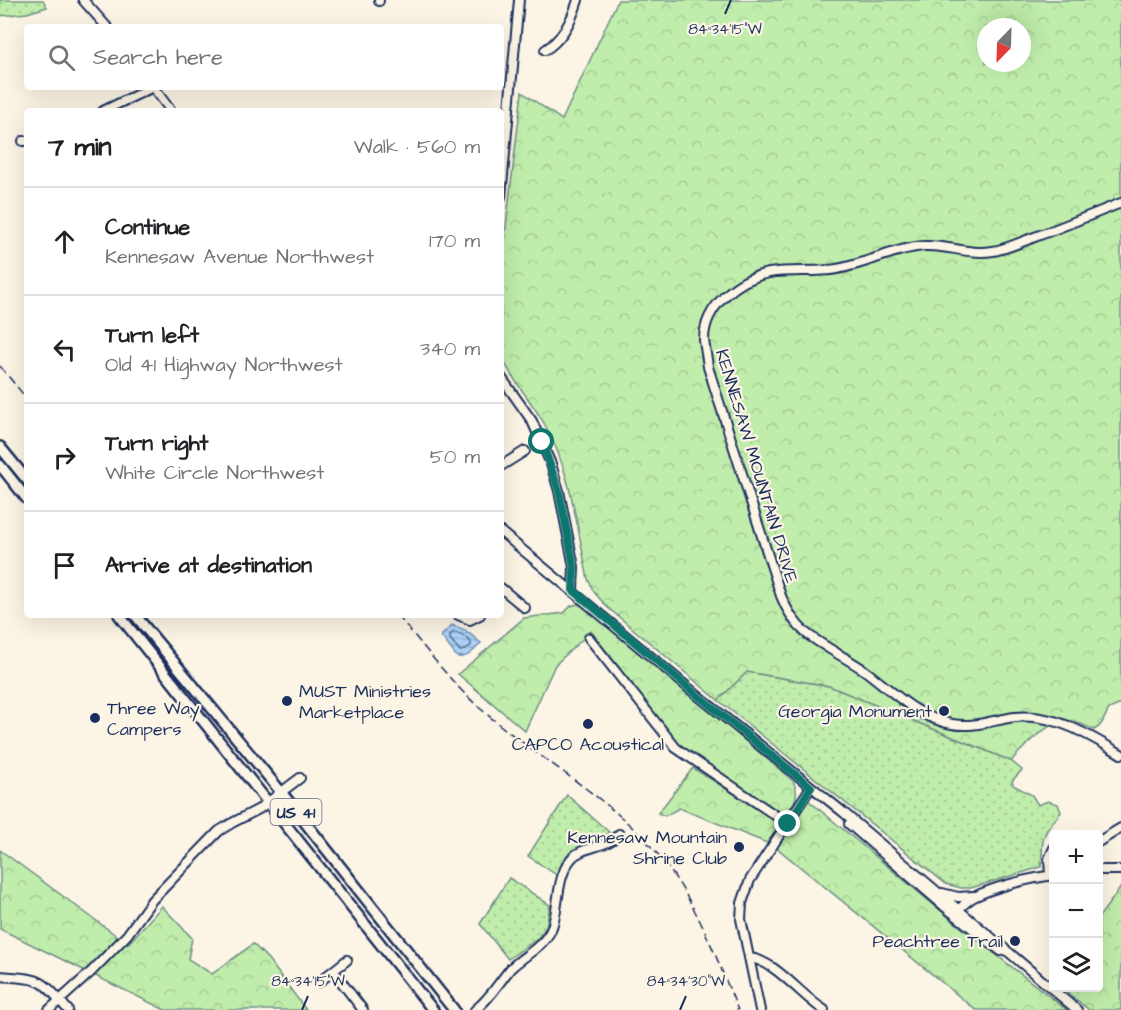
<!DOCTYPE html>
<html lang="en">
<head>
<meta charset="utf-8">
<style>
	:root { --surface:#fff; --page:#f6f6f6; --text:#202124; --muted:#757577; --line:#e0e0e0 }
	body { margin:0; font-family:"Architects Daughter",sans-serif; background:var(--page); color:var(--text) }
	.controls { position:absolute; right:18px; bottom:18px; display:grid; overflow:hidden; border-radius:6px; box-shadow:0 6px 24px #0002 }
	.controls button { width:54px; height:54px; display:grid; place-items:center; padding:0; border:0; border-bottom:2px solid var(--line); background:var(--surface); color:var(--text); font:30px sans-serif }
	.compass { position:absolute; left:977px; top:18px; width:54px; height:54px; border-radius:50%; background:var(--surface); box-shadow:0 6px 24px #0002; rotate:203deg }
	.stop { position:absolute; width:18px; height:18px; margin:-14px; border:4px solid #0f766e; border-radius:50%; background:#fff }
	.stop.end { background:#0f766e; border-color:#fff; box-shadow:0 2px 6px #0008 }
	.list { margin:0; padding:0; list-style:none }
	h2 { display:flex; justify-content:space-between; align-items:center; height:78px; margin:0; padding:0 24px; font-size:26px }
	h2 small { font-size:20px; font-weight:400; color:var(--muted) }
	.list li { display:grid; grid-template-columns:39px 1fr auto; gap:18px; align-items:center; box-sizing:border-box; height:108px; padding:0 24px; border-top:2px solid var(--line) }
	.list b { display:block; font-size:22px; white-space:nowrap }
	.list p { margin:0; font-size:20px; white-space:nowrap; color:var(--muted) }
	.list em { font-size:20px; font-style:normal; color:var(--muted) }
	.icon { flex:none; width:33px; height:33px; fill:none; stroke:currentColor; stroke-width:2; stroke-linecap:round; stroke-linejoin:round }
	.map { position:relative; flex:none; width:1121px; height:1010px; overflow:hidden }
	.search { position:absolute; background:var(--surface); box-shadow:0 6px 24px #0002; left:24px; top:24px; width:480px; height:66px; display:flex; align-items:center; gap:15px; box-sizing:border-box; padding:0 21px; border-radius:6px; color:var(--muted); font-size:22px }
	.panel { position:absolute; background:var(--surface); box-shadow:0 6px 24px #0002; left:24px; top:108px; width:480px; height:510px; border-radius:6px }
	.map>svg:first-child { display:block }
</style>
</head>
<body>
<div class="map">
<svg width="1121" height="1010" viewBox="0 0 1121 1010">
	<defs>
		<pattern id="grass-dots" width="8" height="8" patternUnits="userSpaceOnUse" patternTransform="scale(1.5)"><rect width="8" height="8" fill="#c0edab"/><path d="M2 2h.1M6 6h.1" fill="none" stroke="#a4cc96" stroke-width="1.8" stroke-linecap="round"/></pattern>
		<pattern id="forest-crowns" width="20" height="18" patternUnits="userSpaceOnUse" patternTransform="scale(1.5)"><rect width="20" height="18" fill="#c0edab"/><path d="M2 6a3 3 0 1 1 6 0M12 15a3 3 0 1 1 6 0" fill="none" stroke="#a4cc96"/></pattern>
		<pattern id="water-rules" width="6" height="5" patternUnits="userSpaceOnUse" patternTransform="scale(1.5)"><rect width="6" height="5" fill="#add2f6"/><path d="M0 2.5h6" fill="none" stroke="#94b5d5"/></pattern>
	</defs>
	<rect width="100%" height="100%" fill="#fcf5e5"/>
	<filter id="ink" filterUnits="userSpaceOnUse"><feTurbulence type="fractalNoise" baseFrequency=".0167" numOctaves="2"/><feDisplacementMap in="SourceGraphic" scale="12" xChannelSelector="R" yChannelSelector="G"/><feConvolveMatrix kernelMatrix="1 2 1 2 8 2 1 2 1" color-interpolation-filters="sRGB"/></filter>
	<g filter="url(#ink)">
		<path fill="url(#grass-dots)" stroke="#6e8e84" stroke-width="1.5" d="M0 0H43L47 7 27 13 0 16Z
			M747 672 829 686 1011 761 1022 770 1012 781 1013 785 1032 795 1038 805 1048 801 1058 804 1061 812 1047 830 1043 840 1041 867 971 888H961L946 884 718 700Z
			M567 795 609 832C599 844 591 841 578 848 567 854 563 865 558 876L528 856Z
			M509 878 550 905 546 927 537 939 508 959 480 924Z"/>
		<path fill="url(#forest-crowns)" stroke="#6e8e84" stroke-width="1.5" fill-rule="evenodd" d="M618 0H1121V704L1109 709C1104 717 1103 726 1094 730 1087 727 1079 722 1072 721 1052 716 1023 748 1011 761L829 686 747 672 718 700 607 607 594 592 588 579C577 528 571 471 545 425 532 401 512 381 501 355V268L522 92 562 120ZM986 27H1022V63H986Z
			M577 604 588 608 793 781C801 798 793 803 785 817L696 759 675 741 591 631 555 665 525 731 458 674 524 618 564 613 571 606Z
			M693 768 781 823 767 843 679 808 665 816 658 813Z
			M808 800 953 921 1067 1010H976L777 848Z
			M0 850 128 944 162 906 192 938 188 959 212 974 253 944 268 959 306 1010H165L0 929Z
			M1121 887V1010H1089L1062 988H1098L1099 917Z"/>
		<path fill="url(#water-rules)" stroke="#7391b9" stroke-width="1.5" d="M452 625 465 630 481 643C474 650 468 659 457 657L441 636Z"/>
		<g fill="none" stroke-linecap="round" stroke-linejoin="round">
			<path stroke="#55709b" stroke-width="1.5" d="M454 632 462 635 471 642V645L466 650 460 651 450 639V635Z"/>
			<g stroke="#1b2f5e" stroke-width="12">
				<path id="minor" d="M83 0 107 27
					M379 1V0
					M545 50C563 39 572 20 578 0
					M153 87 171 111
					M103 111 153 87
					M23 141H27
					M501 197 519 0
					M1121 203C1091 215 1062 227 1032 238 1019 243 1006 249 993 251 968 255 949 245 925 246 895 248 867 264 837 269 815 273 791 269 769 273 738 279 704 306 704 340 705 349 707 358 708 367L781 596C787 611 794 623 806 633 824 647 845 657 864 670 893 691 915 717 952 724 975 728 993 720 1015 717 1054 713 1089 735 1121 754
					M501 377 532 421 551 464 559 491 574 567 573 590
					M501 466 525 451
					M501 532 697 695 843 812 1077 1010
					M501 588 525 608
					M458 615 470 620 480 615
					M589 638 676 748 788 824
					M849 824 944 906 1001 951
					M1098 842 1121 828
					M1098 870H1121
					M1050 875 1049 859 1054 848
					M942 893 958 897 974 896
					M956 913C961 907 966 901 974 897 993 887 1031 878 1054 875
					M749 958C775 960 801 996 824 1010
					M333 971 363 1010
					M0 976C43 980 39 976 68 1010
					M319 982 347 960
					M49 1010 91 972 127 935 152 900 219 831 232 823 259 809 300 778
					M475 1010C490 999 499 982 511 968 523 956 543 947 551 930 560 909 555 879 571 859 583 845 606 849 619 834
					M760 1010 741 919 742 903 750 880 811 787"/>
			</g>
			<g stroke="#1b2f5e" stroke-width="14">
				<path id="major" d="M0 447 27 480
					M0 465 27 499
					M119 615 433 1010
					M135 615 281 792 454 1010"/>
			</g>
			<use href="#minor" stroke="#fcf5e5" stroke-width="8"/>
			<use href="#major" stroke="#fcf5e5" stroke-width="9"/>
			<path stroke="#1b2f5e" stroke-width="1.5" stroke-dasharray="9 4.5" stroke-linecap="butt" d="M0 366 27 399
				M397 615C425 647 450 682 482 710 540 761 610 796 660 857 697 903 716 957 738 1010"/>
		</g>
	</g>
	<g fill="none" stroke-linecap="round" stroke-linejoin="round" filter="url(#ink)">
		<path stroke="#0f766e" stroke-width="8" d="M542 442 559 491 574 567 573 590 697 695 811 787 788 824"/>
	</g>
	<path fill="none" stroke="#1b2f5e" stroke-width="2" d="M725 14 731 0M302 1010 308 996M680 1010 686 996"/>
	<g fill="#1b2f5e" stroke="#fcf5e5" stroke-width="2">
		<circle cx="287" cy="701" r="6"/>
		<circle cx="944" cy="711" r="6"/>
		<circle cx="95" cy="718" r="6"/>
		<circle cx="588" cy="724" r="6"/>
		<circle cx="739" cy="847" r="6"/>
		<circle cx="1015" cy="941" r="6"/>
	</g>
	<g text-anchor="middle" stroke-width="4.5" stroke-linejoin="round" paint-order="stroke">
		<rect fill="#fcf5e5" stroke="#5e6a86" stroke-width="1.5" x="270.5" y="799" width="51" height="26" rx="4.5"/>
		<g font-size="16" font-weight="bold" fill="#1b2f5e">
			<text x="296" y="818">US 41</text>
		</g>
		<g font-size="18" fill="#1b2f5e" stroke="#fcf5e5">
			<text transform="translate(757 466) rotate(73)" y="6">KENNESAW MOUNTAIN DRIVE</text>
		</g>
		<g font-size="18" fill="#1b2f5e" stroke="#fcf5e5" text-anchor="end">
			<text x="299" y="697" text-anchor="start">MUST Ministries<tspan x="299" dy="21">Marketplace</tspan></text>
			<text x="107" y="714" text-anchor="start">Three Way<tspan x="107" dy="21">Campers</tspan></text>
			<text x="932" y="717">Georgia Monument</text>
			<text x="588" y="750" text-anchor="middle">CAPCO Acoustical</text>
			<text x="727" y="843">Kennesaw Mountain<tspan x="727" dy="21">Shrine Club</tspan></text>
			<text x="1003" y="947">Peachtree Trail</text>
		</g>
	</g>
	<g font-size="15" text-anchor="middle" fill="#1b2f5e" stroke="#fcf5e5" stroke-width="4.5" stroke-linejoin="round" paint-order="stroke">
		<text x="725" y="34">84°34'15"W</text>
		<text x="308" y="986">84°34'15"W</text>
		<text x="686" y="986">84°34'30"W</text>
	</g>
</svg>
<div class="controls">
<button>+</button>
<button>−</button>
<button><svg class="icon" aria-label="layers" viewBox="0 0 24 24"><path d="M12 4l9 5-9 5-9-5zM3 14l9 5 9-5"/></svg></button>
</div>
<svg class="compass" viewBox="-18 -18 36 36"><path d="M0-13l5 13h-10z" fill="#e53935"/><path d="M0 13l5-13h-10z" fill="#757577"/></svg>
<div class="stop" style="left:542px;top:442px"></div>
<div class="stop end" style="left:788px;top:824px"></div>
<div class="search"><svg class="icon" aria-label="search" viewBox="0 0 24 24"><circle cx="10" cy="10" r="6"/><path d="M15 15l6 6"/></svg>Search here</div>
<section class="panel">
<h2>7 min<small>Walk · 560 m</small></h2>
<ul class="list">
<li><svg class="icon" aria-label="ahead" viewBox="0 0 24 24"><path d="M12 20V5M6 11l6-6 6 6"/></svg><div><b>Continue</b><p>Kennesaw Avenue Northwest</p></div><em>170 m</em></li>
<li><svg class="icon" aria-label="left" viewBox="0 0 24 24"><path d="M17 20v-9H6M10 6l-5 5 5 5"/></svg><div><b>Turn left</b><p>Old 41 Highway Northwest</p></div><em>340 m</em></li>
<li><svg class="icon" aria-label="right" viewBox="0 0 24 24"><path d="M7 20v-9h11M14 6l5 5-5 5"/></svg><div><b>Turn right</b><p>White Circle Northwest</p></div><em>50 m</em></li>
<li><svg class="icon" aria-label="arrive" viewBox="0 0 24 24"><path d="M6 21V4h12l-3 4 3 4H6"/></svg><div><b>Arrive at destination</b></div></li>
</ul>
</section>
</div>
</body>
</html>
